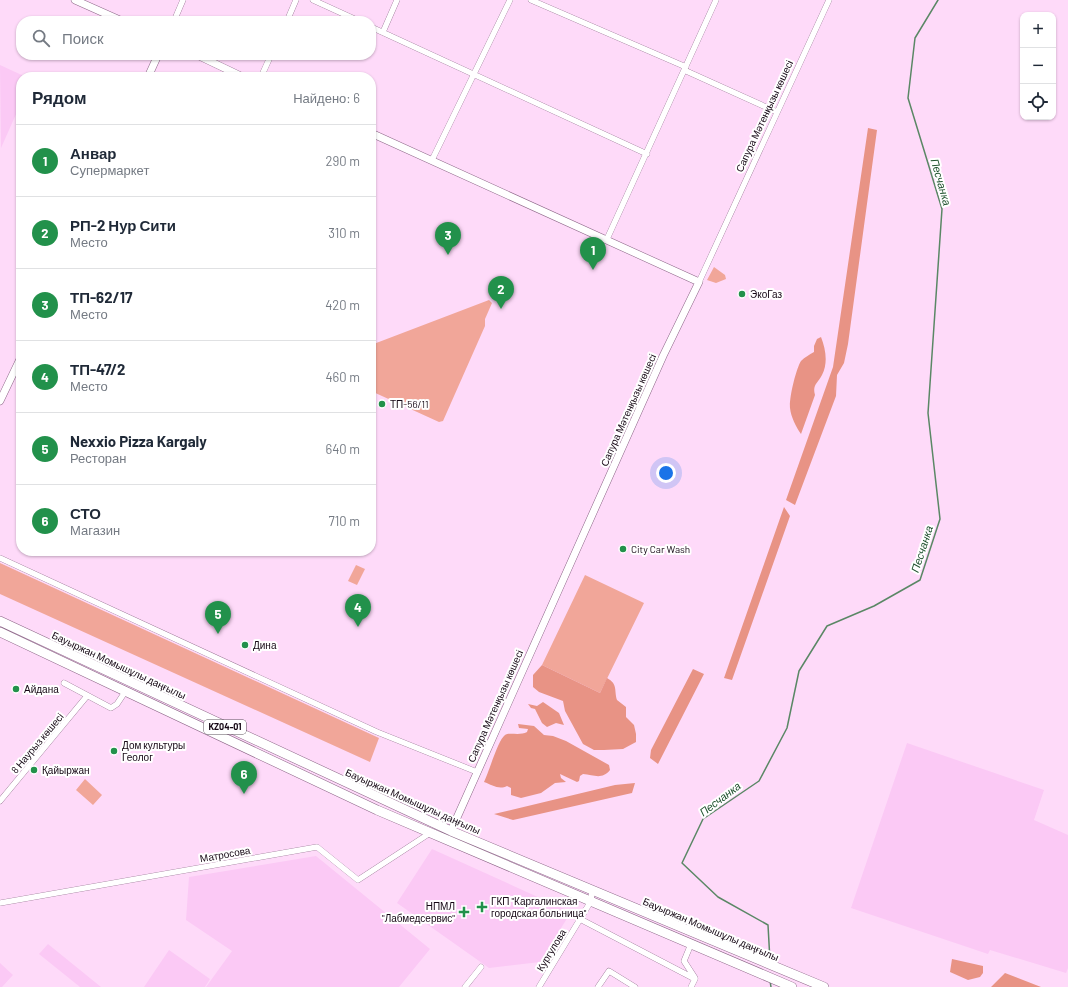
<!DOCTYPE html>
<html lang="ru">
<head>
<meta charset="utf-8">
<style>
	:root { --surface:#fff; --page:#f2f2f3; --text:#1f2937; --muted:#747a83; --line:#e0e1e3; --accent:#22914b }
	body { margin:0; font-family:Barlow,sans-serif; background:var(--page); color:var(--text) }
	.controls { position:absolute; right:12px; top:12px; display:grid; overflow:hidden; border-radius:8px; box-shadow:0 1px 3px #0004 }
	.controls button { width:36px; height:36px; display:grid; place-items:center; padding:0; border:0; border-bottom:1px solid var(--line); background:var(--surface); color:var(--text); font:20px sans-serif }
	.you { position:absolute; left:666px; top:473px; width:14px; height:14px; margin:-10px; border:3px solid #fff; border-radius:50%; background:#1a73e8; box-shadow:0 0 0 6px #1a73e833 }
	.badge { display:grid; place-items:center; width:26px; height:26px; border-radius:50%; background:var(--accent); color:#fff; font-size:13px; font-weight:700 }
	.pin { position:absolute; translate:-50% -33px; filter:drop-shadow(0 1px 2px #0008) }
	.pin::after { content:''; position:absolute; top:21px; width:14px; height:12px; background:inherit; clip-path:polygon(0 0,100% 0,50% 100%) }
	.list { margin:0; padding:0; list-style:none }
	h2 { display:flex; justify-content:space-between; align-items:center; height:52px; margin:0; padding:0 16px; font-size:17px }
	h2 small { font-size:13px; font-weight:400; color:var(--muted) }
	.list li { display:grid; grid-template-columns:26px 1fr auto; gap:12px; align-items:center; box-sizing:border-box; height:72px; padding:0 16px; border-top:1px solid var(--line) }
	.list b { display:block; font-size:15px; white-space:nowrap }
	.list p { margin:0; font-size:13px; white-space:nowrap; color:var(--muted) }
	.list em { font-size:13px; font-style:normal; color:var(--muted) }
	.icon { flex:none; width:22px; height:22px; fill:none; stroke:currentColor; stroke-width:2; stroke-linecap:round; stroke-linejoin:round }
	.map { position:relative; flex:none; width:1068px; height:987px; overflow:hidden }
	.search { position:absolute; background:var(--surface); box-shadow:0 1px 3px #0004; left:16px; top:16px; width:360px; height:44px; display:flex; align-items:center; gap:10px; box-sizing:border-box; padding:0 14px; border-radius:16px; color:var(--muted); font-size:15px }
	.panel { position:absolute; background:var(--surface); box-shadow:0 1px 3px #0004; left:16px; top:72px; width:360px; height:484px; border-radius:16px }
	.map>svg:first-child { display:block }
</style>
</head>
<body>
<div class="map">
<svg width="1068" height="987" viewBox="0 0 1068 987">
	<rect width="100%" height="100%" fill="#fedaf9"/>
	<path fill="#fbc9f5" d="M0 65 26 77H21V103L1 148Z
		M907 743 1044 790 1034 820 1068 835V968L1066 973 990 950 988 954 851 908Z
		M432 849 571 912 540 962 489 968 397 903Z
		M316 856 430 949 399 987H206L232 951 186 920 189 877Z
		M48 944 101 987H80L39 954Z
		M169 950 210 979 205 987H144Z
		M0 963 13 975 2 987H0Z"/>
	<path fill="#f1a699" d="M714 267 725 275 726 279 716 283 707 280Z
		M489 300 492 303 485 319V326L443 421 439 422 371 391V345Z
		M0 563 379 738 370 762 0 594Z
		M356 565 365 569 357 585 348 581Z
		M585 575 644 603 600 693 542 665Z
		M85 779 102 795 93 805 76 790Z"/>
	<path fill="#e89385" d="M868 128 877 130 848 344 844 363 837 375 836 396 795 505 786 500 833 367Z
		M821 337C826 350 828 363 822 375 818 383 812 385 815 395L801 434C796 427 791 417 790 408 789 398 796 369 801 361 805 357 809 355 814 352V346L817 339Z
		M784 507 790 516 732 680 724 678Z
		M542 665 600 693 607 678C618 684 614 690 617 700L626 707V717L634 725 636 734V742L623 749 604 750H594L583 744 565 711 563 701 539 692 533 687V675Z
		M693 669 704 674 658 764 650 758 651 750Z
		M543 702 559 713 564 725 556 723 547 727 542 723 535 709 531 708 528 704 537 706Z
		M518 724 534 726 544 735 553 736 566 741 609 765 610 770C602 780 594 775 583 774L580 776 579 781 577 782 560 774 561 778 566 782 555 783 541 793 521 798 511 795V788L507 786C499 790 492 785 484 782 489 772 498 740 505 735 509 732 520 736 527 732L528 729 519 728Z
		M635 783 632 793 513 820 494 814 615 785Z
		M952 959 983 966V973L980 977 968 980 950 972Z
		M1005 973 1041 987H991Z"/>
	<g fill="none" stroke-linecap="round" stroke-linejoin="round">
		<path stroke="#5a8765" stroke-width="1.5" d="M770 961 768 925 718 897 682 863 703 819 759 781 787 728 799 671 827 626 874 606 920 580 940 519 928 413 942 209 908 98 915 38 938 0
			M770 981 771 987"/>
		<g stroke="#8c6587" stroke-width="6">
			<path id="minor" d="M313 0 359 21
				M531 0 686 67
				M174 21 183 0
				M287 21 296 0
				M371 27 647 154
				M383 32 397 0
				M684 70 777 112
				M261 77 271 55
				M432 160 510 0
				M607 239 716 0
				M699 282 829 0
				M0 558 377 732 477 772
				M64 683 111 708 117 704 125 692
				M0 801 87 696
				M0 903 317 847 358 880 430 833
				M580 919 695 979 691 987
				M691 944 684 961 695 978
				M465 987 481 967
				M539 987 591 901 592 891
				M598 987 609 971 635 987"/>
		</g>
		<g stroke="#8c6587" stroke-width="8">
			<path id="tertiary" d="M75 0 122 21
				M197 55 243 77
				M148 77 158 55
				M371 133 699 282 663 356 451 831
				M0 401 21 357"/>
		</g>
		<g stroke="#8c6587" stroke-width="10">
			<path id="primary" d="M0 621 451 831 824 987
				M0 632 377 810 792 987"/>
		</g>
		<use href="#minor" stroke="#fff" stroke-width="5.5"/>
		<use href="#tertiary" stroke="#fff" stroke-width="7"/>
		<use href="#primary" stroke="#fff" stroke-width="9"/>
	</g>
	<g fill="#22914b" stroke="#fff" stroke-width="1.5">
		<circle cx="742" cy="294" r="4"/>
		<circle cx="382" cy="404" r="4"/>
		<circle cx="623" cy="549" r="4"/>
		<circle cx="245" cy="645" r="4"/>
		<circle cx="16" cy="689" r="4"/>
		<circle cx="114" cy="751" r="4"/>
		<circle cx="34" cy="770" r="4"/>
		<path d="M480 901h4v4h4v4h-4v4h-4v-4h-4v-4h4z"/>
		<path d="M462 906h4v4h4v4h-4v4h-4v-4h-4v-4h4z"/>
	</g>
	<g text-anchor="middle" stroke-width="4" stroke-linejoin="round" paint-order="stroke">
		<rect fill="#fff" stroke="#5b515a" stroke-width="1" x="204" y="720" width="42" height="14" rx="3"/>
		<g font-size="9" font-weight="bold" fill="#150714">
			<text x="225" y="730">KZ04-01</text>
		</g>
		<g font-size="10" fill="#150714" stroke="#fff">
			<text transform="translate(764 116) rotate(-65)" y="4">Сапура Мәтенқызы көшесі</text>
			<text transform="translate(628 410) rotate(-66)" y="4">Сапура Мәтенқызы көшесі</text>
			<text transform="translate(119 665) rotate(25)" y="4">Бауыржан Момышұлы даңғылы</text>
			<text transform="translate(495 706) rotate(-66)" y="4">Сапура Мәтенқызы көшесі</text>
			<text transform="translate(37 743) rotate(-50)" y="4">8 Наурыз көшесі</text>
			<text transform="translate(413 801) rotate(24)" y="4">Бауыржан Момышұлы даңғылы</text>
			<text transform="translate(225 854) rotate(-10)" y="4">Матросова</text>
			<text transform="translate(711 929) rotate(23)" y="4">Бауыржан Момышұлы даңғылы</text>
			<text transform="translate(551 950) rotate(-59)" y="4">Кургулова</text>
		</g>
		<g font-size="10" fill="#150714" stroke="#fff" text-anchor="start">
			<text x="750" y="298">ЭкоГаз</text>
			<text x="390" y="408">ТП-56/11</text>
			<text x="631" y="553">City Car Wash</text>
			<text x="253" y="649">Дина</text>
			<text x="24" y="693">Айдана</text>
			<text x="122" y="749">Дом культуры<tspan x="122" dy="12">Геолог</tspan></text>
			<text x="42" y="774">Қайыржан</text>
			<text x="491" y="905">ГКП "Каргалинская<tspan x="491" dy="12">городская больница"</tspan></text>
			<text x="455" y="910" text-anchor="end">НПМЛ<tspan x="455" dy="12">"Лабмедсервис"</tspan></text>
		</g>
		<g font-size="11" font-style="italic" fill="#1d502c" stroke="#fff">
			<text transform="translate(941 182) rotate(74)" y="4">Песчанка</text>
			<text transform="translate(922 549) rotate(-72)" y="4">Песчанка</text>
			<text transform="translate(720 799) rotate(-37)" y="4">Песчанка</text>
		</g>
	</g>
</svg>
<div class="controls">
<button>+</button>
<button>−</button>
<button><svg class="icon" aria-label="locate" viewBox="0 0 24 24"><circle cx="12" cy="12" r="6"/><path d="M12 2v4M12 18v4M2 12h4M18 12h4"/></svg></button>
</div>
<div class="you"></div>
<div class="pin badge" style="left:593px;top:270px">1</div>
<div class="pin badge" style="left:501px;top:309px">2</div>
<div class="pin badge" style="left:448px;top:255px">3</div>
<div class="pin badge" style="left:358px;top:627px">4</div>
<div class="pin badge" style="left:218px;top:634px">5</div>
<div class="pin badge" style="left:244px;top:794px">6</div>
<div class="search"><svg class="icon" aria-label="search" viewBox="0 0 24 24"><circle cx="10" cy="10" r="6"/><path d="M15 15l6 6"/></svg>Поиск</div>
<section class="panel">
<h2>Рядом<small>Найдено: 6</small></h2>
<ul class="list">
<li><span class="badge">1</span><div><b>Анвар</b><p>Супермаркет</p></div><em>290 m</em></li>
<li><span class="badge">2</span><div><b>РП-2 Нур Сити</b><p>Место</p></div><em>310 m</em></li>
<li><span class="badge">3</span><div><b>ТП-62/17</b><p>Место</p></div><em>420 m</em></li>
<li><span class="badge">4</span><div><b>ТП-47/2</b><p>Место</p></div><em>460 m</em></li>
<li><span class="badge">5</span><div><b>Nexxio Pizza Kargaly</b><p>Ресторан</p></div><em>640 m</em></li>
<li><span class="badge">6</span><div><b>СТО</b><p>Магазин</p></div><em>710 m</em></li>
</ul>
</section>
</div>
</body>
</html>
